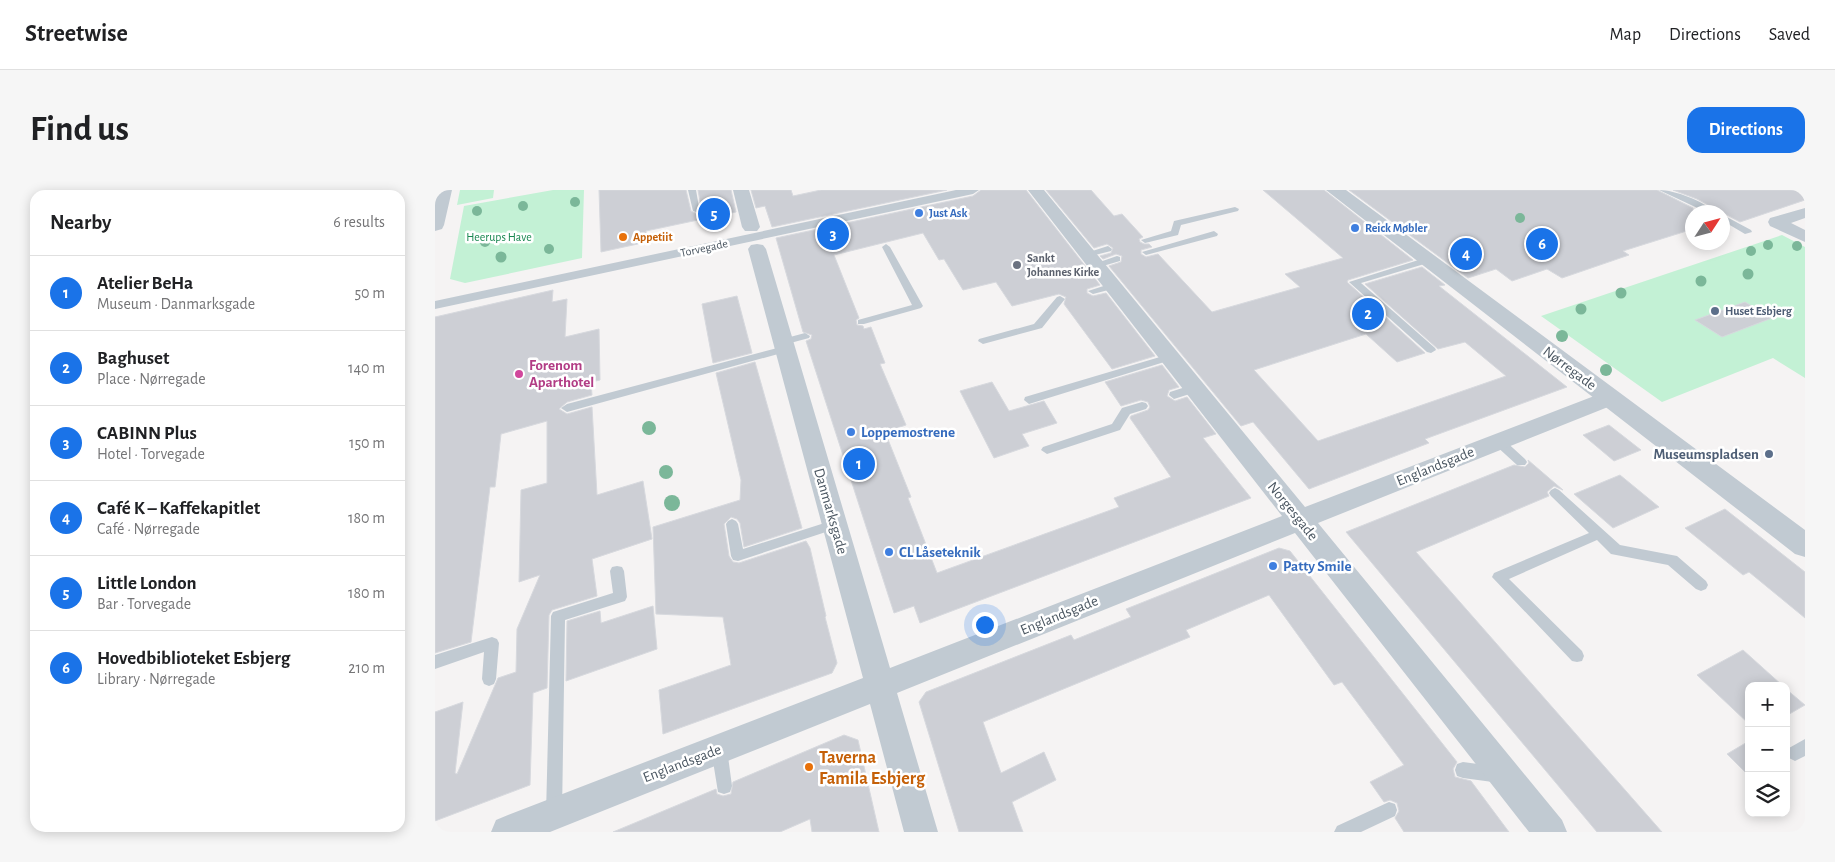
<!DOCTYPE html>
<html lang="en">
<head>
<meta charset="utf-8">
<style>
	:root { --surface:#fff; --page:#f6f6f6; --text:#202124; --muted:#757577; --line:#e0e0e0; --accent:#1a73e8 }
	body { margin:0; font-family:"Alegreya Sans",sans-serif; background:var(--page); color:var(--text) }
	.controls { position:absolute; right:15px; bottom:15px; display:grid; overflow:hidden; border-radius:10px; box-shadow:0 2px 12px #0003 }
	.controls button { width:45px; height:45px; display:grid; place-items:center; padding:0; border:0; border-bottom:1px solid var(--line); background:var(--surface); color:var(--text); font:25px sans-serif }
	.compass { position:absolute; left:1250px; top:15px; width:45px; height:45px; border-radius:50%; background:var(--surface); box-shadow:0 2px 12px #0003; rotate:54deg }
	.you { position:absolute; left:549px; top:434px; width:18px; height:18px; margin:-12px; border:4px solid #fff; border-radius:50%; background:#1a73e8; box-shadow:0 0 0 8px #1a73e833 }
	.badge { display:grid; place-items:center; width:32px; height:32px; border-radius:50%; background:var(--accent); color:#fff; font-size:16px; font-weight:700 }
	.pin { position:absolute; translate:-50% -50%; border:2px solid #fff; box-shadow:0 1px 5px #0006 }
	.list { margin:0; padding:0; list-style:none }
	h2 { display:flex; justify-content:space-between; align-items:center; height:65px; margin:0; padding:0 20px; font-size:21px }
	h2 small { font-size:16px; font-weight:400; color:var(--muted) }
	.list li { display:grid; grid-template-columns:32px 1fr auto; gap:15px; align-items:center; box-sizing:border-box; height:75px; padding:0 20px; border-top:1px solid var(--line) }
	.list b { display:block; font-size:19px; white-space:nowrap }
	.list p { margin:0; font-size:16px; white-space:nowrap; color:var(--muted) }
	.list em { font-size:16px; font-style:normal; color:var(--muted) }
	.icon { flex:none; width:28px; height:28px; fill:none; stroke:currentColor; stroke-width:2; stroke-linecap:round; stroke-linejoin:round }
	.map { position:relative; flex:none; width:1370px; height:642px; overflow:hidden; border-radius:15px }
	header { display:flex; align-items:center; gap:30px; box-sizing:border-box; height:70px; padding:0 25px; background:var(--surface); border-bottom:1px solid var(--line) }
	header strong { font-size:24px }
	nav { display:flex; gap:28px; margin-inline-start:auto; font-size:18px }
	.intro { display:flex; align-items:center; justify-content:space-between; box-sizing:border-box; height:120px; padding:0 30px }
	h1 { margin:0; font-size:35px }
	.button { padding:12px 22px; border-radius:15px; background:var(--accent); color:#fff; font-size:18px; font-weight:700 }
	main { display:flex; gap:30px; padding:0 30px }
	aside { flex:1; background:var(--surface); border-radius:15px; box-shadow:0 2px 12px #0003 }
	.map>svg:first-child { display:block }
</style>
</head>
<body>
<header>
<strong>Streetwise</strong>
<nav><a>Map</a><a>Directions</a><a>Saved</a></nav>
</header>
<div class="intro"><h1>Find us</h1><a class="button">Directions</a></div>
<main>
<aside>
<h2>Nearby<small>6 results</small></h2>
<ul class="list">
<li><span class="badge">1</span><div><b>Atelier BeHa</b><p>Museum · Danmarksgade</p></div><em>50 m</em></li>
<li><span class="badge">2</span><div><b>Baghuset</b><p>Place · Nørregade</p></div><em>140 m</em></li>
<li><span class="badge">3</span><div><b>CABINN Plus</b><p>Hotel · Torvegade</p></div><em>150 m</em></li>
<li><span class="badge">4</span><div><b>Café K – Kaffekapitlet</b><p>Café · Nørregade</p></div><em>180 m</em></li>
<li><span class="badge">5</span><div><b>Little London</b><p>Bar · Torvegade</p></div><em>180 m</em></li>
<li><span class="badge">6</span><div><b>Hovedbiblioteket Esbjerg</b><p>Library · Nørregade</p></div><em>210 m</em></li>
</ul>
</aside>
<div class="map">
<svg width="1370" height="642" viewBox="0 0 1370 642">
	<rect width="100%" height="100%" fill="#f5f3f3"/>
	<path fill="#c3f1d5" d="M25 0H59L58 8 22 15Z
		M118 0H149L147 68 30 93 15 89 29 16Z
		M1347 45 1370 57V188L1338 168 1227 212 1106 126Z"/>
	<path fill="#cdcfd5" stroke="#d7d9de" d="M164 0H251L256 21 264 25 267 23 263 0H296L301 22 211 41 212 52 166 62Z
		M316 0H356L358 6 386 0H512L337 37 330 16 321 18Z
		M546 0H591L665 95 652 99V103L658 106 671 103 720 166 677 179 629 114 631 107 624 104 577 116 561 92 528 100 509 69 504 70 488 43 399 65 424 128 421 130 422 135 428 136 429 139 436 137 450 173 445 174 471 235 450 242 476 307 473 308 502 383 684 317 679 308 736 287 695 228 696 226 713 220 715 217 713 212 706 210 686 216 670 192 727 175 744 197 734 200 732 206 740 211 752 207 781 244 768 248 816 308 485 433 479 416 459 423 371 151 376 149 377 145 368 142 341 48 538 6Z
		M611 0H656L679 26 687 24 708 47 704 49 705 52 709 54H714L717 57 706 60V64L711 67 723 64 777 122 865 97 850 84 908 68 828 0H889L978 70 913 90 912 92 990 163 962 172 931 144 819 180 883 251 1071 186 1030 152 1003 159 930 94 987 77 1010 95 1004 96 1132 197 990 249 994 253 874 299 818 232 806 236 674 76 686 72 687 66 681 64 668 69 665 66 676 63 678 58 672 54 659 58Z
		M914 0H1222L1258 18V39L1188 61 1194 65 1127 88 1112 79 1077 91 1061 79 1033 88Z
		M1238 0H1370V10L1305 32 1262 9Z
		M118 100 117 112 132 109 130 147 164 139 165 190 156 192 157 205 132 212 124 219 132 224 157 217 162 305 208 291 217 349 157 369 162 406 117 420 114 425 112 498 98 503 95 595 0 631V522L28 512 20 583 22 584 63 488 81 482 82 439 105 385 84 392 86 300 112 293V231L66 244 60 297H55L36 452 0 463V127Z
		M302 106 317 163 278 173 267 114Z
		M1310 112 1337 128 1287 147 1260 130Z
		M320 172 367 338 309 357 305 333 302 329 296 327 289 334 294 366 298 372 304 373 371 351 375 358 391 426 390 427 402 473 397 483 228 544 224 500 296 475 288 427 221 424 218 337 305 310 306 290 281 183Z
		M557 192 574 221 609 211 622 233 587 244 594 256 559 268 525 201Z
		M1174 235 1206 260 1179 271 1148 245Z
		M1093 270 1128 300 1119 296 1112 302 1114 306 981 362 1227 642H1162L911 342 1079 275 1090 277 1094 273Z
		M1185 285 1224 317 1178 338 1139 304Z
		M1290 319 1370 382V428L1314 382 1308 385 1250 338Z
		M844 358 855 361 1022 572 1018 579 1020 587 1036 591 1074 642H969L960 628 964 621 962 613 955 610 949 612 935 592 969 575 907 492 899 495 834 405 751 440 755 447 548 532 566 583 609 562 621 590 577 612 588 642H524L484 512 491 502 636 445 639 450 696 427 691 419Z
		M218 416 222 459 131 491 132 431 165 421 166 433Z
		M1308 460 1348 496H1314V534L1262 485Z
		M1351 499 1370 515 1351 526Z
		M409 545 423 550 444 642H377L375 629 345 642H178L281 599 282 604 288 606 296 604 298 592Z
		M1314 551V586L1292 564Z"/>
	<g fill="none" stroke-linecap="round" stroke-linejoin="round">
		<path fill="#c1cad2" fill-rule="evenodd" d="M253 0H261L265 23 258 21Z
			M1224 0C1240 0 1268 11 1280 22H1271Z
			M800 17 804 19 803 21 746 35 743 45 710 53 706 50 736 41 739 31Z
			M1288 25 1316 40 1317 42 1310 44 1288 31Z
			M779 41 783 44 782 46 711 65 707 62Z
			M451 54 455 57 488 116 486 118 429 134H423V130L477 115 447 57Z
			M673 56 677 59 676 61 652 67 648 64Z
			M682 66 685 67V71L661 78 656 75Z
			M993 67 996 68V72L926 93 1000 158 1001 160 996 163 992 162 914 92Z
			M678 93 681 94V98L658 104 653 101Z
			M625 106 630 109 607 138 548 154 543 151 544 149 599 134 622 107Z
			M370 143 375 146 374 148 348 155 343 152 344 150Z
			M350 156 354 157V161L132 222 126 218 132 214Z
			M735 164 740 167 739 169 594 214 589 210 590 207Z
			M760 194 764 195 765 198 764 201 739 209 734 205 735 202Z
			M707 212 711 213 713 216 711 219 695 224 685 240 612 264 606 260 608 257 677 234 687 218Z
			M1063 247 1067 248 1090 269 1092 272 1090 275H1082L1059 254 1057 251Z
			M1120 298 1124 300 1185 355 1242 366 1271 391 1273 395 1271 399 1266 401 1261 399 1233 375 1176 364 1162 350 1074 389 1147 461 1149 466 1147 471 1142 472 1137 471 1057 387 1059 383 1154 343 1116 306 1114 303 1116 300Z
			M297 329 301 331 303 334 308 359 399 330 403 332 405 335 403 338 303 371 298 370 296 366 291 334 293 331Z
			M182 376 187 377 189 381 192 407 190 411 130 430 127 624 125 630 119 632 113 630 111 624 116 426 118 422 178 403 175 381 177 377Z
			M57 447 62 449 64 453 61 489 59 494 54 496 49 494 47 489 49 462 0 479V465Z
			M1370 549V566L1360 571 1354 568 1352 563 1354 558Z
			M284 551 290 554 292 559 297 596 295 602 289 604 283 602 276 559 278 554Z
			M1028 572 1065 577 1071 579 1073 585 1071 591 1065 593 1028 588 1022 586 1020 580 1022 574Z
			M954 612 960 614 962 620 960 626 926 642H899L902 636Z"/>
		<path fill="#c1cad2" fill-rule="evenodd" d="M521 0H544L538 4 0 119V111Z"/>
		<path fill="#c1cad2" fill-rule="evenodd" d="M298 0H314L325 37 322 41H310L307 37Z
			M593 0H609L870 317 1167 203 1175 201 1183 203 1186 208 1183 213 883 333 1127 630 1132 642H1094L860 343 462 503 503 642H469L435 514 115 642H56L61 630 73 625 428 488 313 59 316 55 322 54 328 55 331 59 455 478 847 326Z
			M1370 18V28L1356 33 1370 40V52L1335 36 1333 32 1335 28Z"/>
		<path fill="#c1cad2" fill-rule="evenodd" d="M0 0H17L9 35 7 39 0 41Z
			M891 0H911L1370 340V367L1360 364Z"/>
	</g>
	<g fill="#7bb799">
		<circle cx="140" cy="12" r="5"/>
		<circle cx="88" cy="16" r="5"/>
		<circle cx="42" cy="21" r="5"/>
		<circle cx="1085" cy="28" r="5"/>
		<circle cx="50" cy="52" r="5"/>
		<circle cx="1333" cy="55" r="5"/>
		<circle cx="1362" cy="56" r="5"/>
		<circle cx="114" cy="59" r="5"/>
		<circle cx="1316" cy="61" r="5"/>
		<circle cx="66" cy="67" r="5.5"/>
		<circle cx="1313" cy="84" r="5.5"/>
		<circle cx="1266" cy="91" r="5.5"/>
		<circle cx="1186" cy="103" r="5.5"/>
		<circle cx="1146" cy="119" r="5.5"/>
		<circle cx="1127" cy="146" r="6"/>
		<circle cx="1171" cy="180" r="6"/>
		<circle cx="214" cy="238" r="7"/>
		<circle cx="231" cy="282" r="7"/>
		<circle cx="237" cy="313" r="8"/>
	</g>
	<g fill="#3f7fe0" stroke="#fff" stroke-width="2">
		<circle cx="484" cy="23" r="5"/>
		<circle cx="920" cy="38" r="5"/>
		<circle cx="416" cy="242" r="5"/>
		<circle cx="454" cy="362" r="5"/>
		<circle cx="838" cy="376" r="5"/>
	</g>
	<g fill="#e8710a" stroke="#fff" stroke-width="2">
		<circle cx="188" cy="47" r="5"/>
		<circle cx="374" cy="577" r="5"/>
	</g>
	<circle fill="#6b7280" stroke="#fff" stroke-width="2" cx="582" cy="75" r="5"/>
	<g fill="#5c6f8a" stroke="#fff" stroke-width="2">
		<circle cx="1280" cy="121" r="5"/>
		<circle cx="1334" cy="264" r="5"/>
	</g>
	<circle fill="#d1479c" stroke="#fff" stroke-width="2" cx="84" cy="184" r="5"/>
	<g text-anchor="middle" stroke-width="5" stroke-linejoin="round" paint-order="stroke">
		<g font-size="12" font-weight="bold" fill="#366cbe" stroke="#fff" text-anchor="start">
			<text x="494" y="27">Just Ask</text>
			<text x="930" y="42">Reick Møbler</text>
		</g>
		<g font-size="12" fill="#17864f" stroke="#fff">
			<text x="64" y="51">Heerups Have</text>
		</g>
		<g font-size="12" font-weight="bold" fill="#c56008" stroke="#fff" text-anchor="start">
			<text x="198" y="51">Appetiit</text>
		</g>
		<g font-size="12" fill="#4a5661" stroke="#fff">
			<text transform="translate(269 58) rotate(-12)" y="4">Torvegade</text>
		</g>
		<g font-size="12" font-weight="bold" fill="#5b616d" stroke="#fff" text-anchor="start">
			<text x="592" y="72">Sankt<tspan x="592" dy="14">Johannes Kirke</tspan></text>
		</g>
		<g font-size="12" font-weight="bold" fill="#4e5e75" stroke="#fff" text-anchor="start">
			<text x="1290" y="125">Huset Esbjerg</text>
		</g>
		<g font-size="15" font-weight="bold" fill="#b23c85" stroke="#fff" text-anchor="start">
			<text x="94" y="180">Forenom<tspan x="94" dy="17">Aparthotel</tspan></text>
		</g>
		<g font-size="15" fill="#4a5661" stroke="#fff">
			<text transform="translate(1135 178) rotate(37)" y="5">Nørregade</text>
			<text transform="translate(1000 276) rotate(-22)" y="5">Englandsgade</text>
			<text transform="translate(396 321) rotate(74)" y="5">Danmarksgade</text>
			<text transform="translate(858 321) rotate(51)" y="5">Norgesgade</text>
			<text transform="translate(624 425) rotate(-22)" y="5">Englandsgade</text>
			<text transform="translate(247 573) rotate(-21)" y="5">Englandsgade</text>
		</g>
		<g font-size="15" font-weight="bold" fill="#366cbe" stroke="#fff" text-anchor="start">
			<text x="426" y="247">Loppemostrene</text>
			<text x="464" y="367">CL Låseteknik</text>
			<text x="848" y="381">Patty Smile</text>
		</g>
		<g font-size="15" font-weight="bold" fill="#4e5e75" stroke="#fff" text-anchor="end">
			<text x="1324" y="269">Museumspladsen</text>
		</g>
		<g font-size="18" font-weight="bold" fill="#c56008" stroke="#fff" text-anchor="start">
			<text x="384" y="573">Taverna<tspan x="384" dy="21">Famila Esbjerg</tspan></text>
		</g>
	</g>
</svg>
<div class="controls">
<button>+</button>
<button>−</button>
<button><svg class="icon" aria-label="layers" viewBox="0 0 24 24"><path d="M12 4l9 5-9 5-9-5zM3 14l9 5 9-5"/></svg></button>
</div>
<svg class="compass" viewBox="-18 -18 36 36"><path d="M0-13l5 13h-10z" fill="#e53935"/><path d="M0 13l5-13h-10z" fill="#757577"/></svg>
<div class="you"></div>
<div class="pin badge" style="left:424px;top:274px">1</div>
<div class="pin badge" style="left:933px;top:124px">2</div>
<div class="pin badge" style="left:398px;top:44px">3</div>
<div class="pin badge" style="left:1031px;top:64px">4</div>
<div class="pin badge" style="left:279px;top:24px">5</div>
<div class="pin badge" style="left:1107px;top:54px">6</div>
</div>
</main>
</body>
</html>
